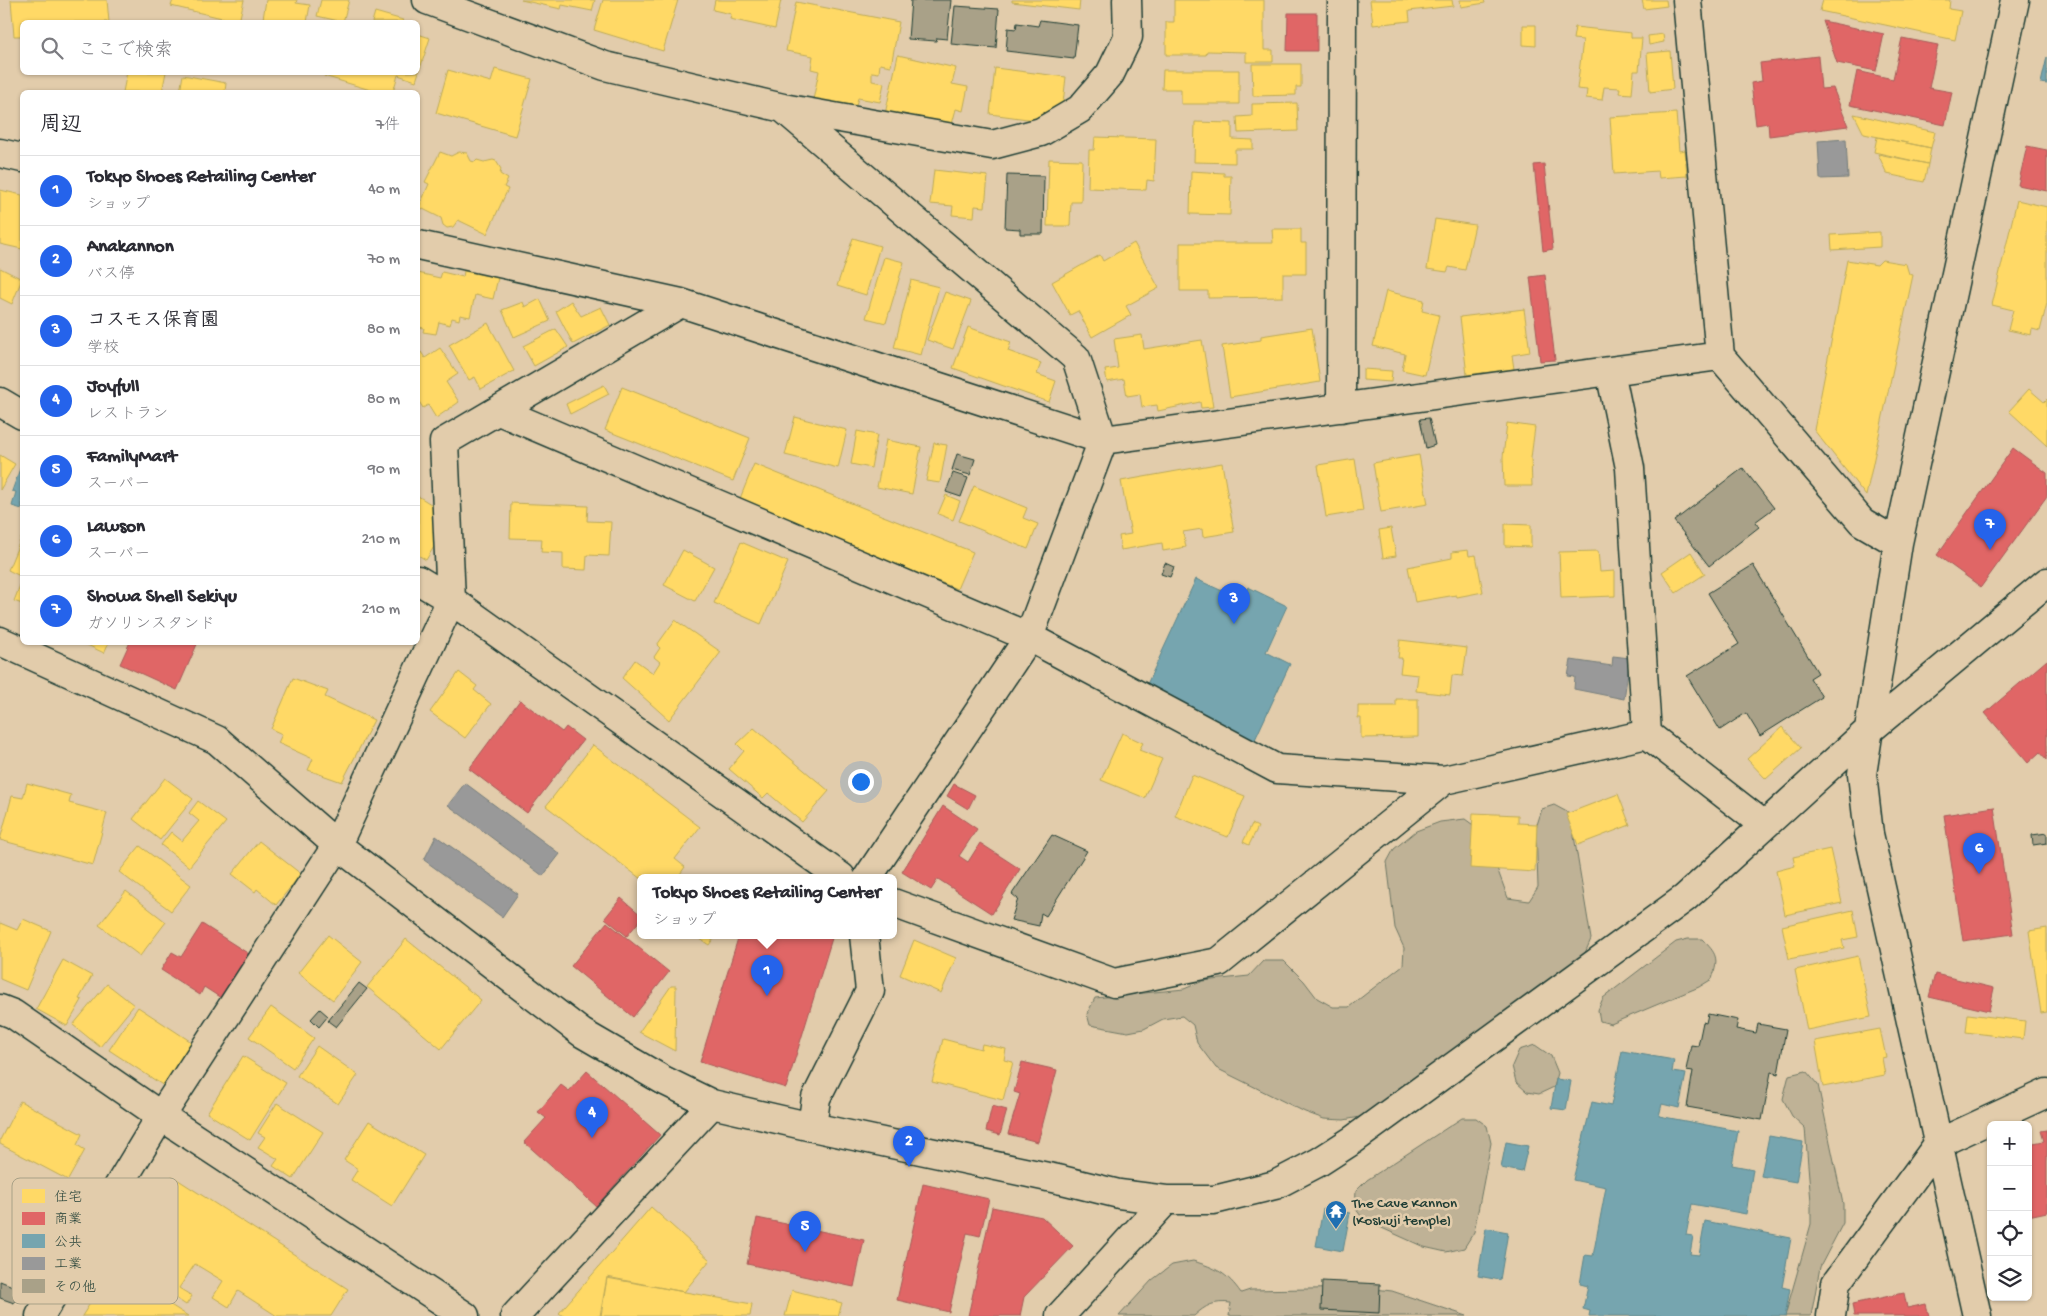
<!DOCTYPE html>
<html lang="ja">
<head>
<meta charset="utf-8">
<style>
	:root { --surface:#fff; --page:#f2f2f3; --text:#2b2b33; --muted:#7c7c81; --line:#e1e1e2; --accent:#2563eb }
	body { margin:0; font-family:"Gochi Hand","Klee One",sans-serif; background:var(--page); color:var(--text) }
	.controls { position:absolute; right:15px; bottom:15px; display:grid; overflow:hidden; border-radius:8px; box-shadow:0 1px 4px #0004 }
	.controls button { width:45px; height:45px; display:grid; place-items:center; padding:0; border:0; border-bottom:1px solid var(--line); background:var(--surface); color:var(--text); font:25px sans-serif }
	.you { position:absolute; left:860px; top:781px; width:18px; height:18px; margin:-12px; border:4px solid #fff; border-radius:50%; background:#1a73e8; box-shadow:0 0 0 8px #1a73e833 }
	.badge { display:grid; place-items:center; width:32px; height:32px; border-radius:50%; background:var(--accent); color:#fff; font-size:16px; font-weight:700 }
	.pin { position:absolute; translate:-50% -41px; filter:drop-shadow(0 1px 2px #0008) }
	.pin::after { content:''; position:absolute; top:26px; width:18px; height:15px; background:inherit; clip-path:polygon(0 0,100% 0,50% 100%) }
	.popup { position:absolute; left:637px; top:874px; width:260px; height:65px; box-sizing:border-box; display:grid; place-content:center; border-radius:8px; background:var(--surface); filter:drop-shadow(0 1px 4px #0005); font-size:16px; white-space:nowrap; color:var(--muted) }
	.popup b { font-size:19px; color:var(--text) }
	.popup::after { content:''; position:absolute; left:50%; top:100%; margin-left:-10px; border:10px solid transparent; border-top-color:var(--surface) }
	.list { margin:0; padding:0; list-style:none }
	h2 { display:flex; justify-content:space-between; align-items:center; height:65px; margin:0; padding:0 20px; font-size:21px }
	h2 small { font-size:16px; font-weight:400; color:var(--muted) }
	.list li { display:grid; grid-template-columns:32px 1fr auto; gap:15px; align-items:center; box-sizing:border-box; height:70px; padding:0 20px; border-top:1px solid var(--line) }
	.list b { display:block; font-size:19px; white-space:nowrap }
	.list p { margin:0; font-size:16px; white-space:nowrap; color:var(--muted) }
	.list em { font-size:16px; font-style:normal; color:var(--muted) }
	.icon { flex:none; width:28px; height:28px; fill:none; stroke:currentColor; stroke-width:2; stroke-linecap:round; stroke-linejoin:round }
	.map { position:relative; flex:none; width:2047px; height:1316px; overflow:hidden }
	.search { position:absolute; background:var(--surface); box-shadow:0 1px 4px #0004; left:20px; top:20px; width:400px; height:55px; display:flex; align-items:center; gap:12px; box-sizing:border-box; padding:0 18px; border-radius:8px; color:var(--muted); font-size:19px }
	.panel { position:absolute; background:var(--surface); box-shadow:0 1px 4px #0004; left:20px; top:90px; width:400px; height:555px; border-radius:8px }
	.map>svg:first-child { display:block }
</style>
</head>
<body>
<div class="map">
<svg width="2047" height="1316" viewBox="0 0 2047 1316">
	<rect width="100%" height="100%" fill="#e2ccab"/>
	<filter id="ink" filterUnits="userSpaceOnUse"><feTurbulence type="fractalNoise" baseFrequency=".02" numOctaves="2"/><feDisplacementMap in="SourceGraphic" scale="10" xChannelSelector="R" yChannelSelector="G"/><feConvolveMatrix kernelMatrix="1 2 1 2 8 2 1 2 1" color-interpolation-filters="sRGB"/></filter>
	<g filter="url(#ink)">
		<path fill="#bfb296" stroke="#6f7865" d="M1554 805 1567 812 1573 830 1591 939 1585 953 1573 966 1365 1116 1344 1120 1324 1119 1305 1112 1216 1068 1197 1043 1193 1025 1182 1016 1163 1019 1144 1029 1128 1032 1090 1025 1087 1014 1095 998 1184 989 1203 981 1249 976 1263 961H1284L1304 981 1317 998 1333 1007H1349L1403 965 1404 948 1395 928 1387 862 1394 849 1416 831 1440 822 1465 819 1480 830 1491 852 1508 898 1529 901 1538 887 1536 828 1542 809Z
			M1688 939H1702C1717 954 1719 958 1712 979L1699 987 1611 1024 1600 1021 1598 1010 1603 998 1676 942Z
			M1535 1045 1551 1056 1558 1073 1554 1087 1539 1094 1527 1092 1516 1082 1512 1066 1519 1050Z
			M1806 1071 1818 1085 1843 1204V1223L1820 1267 1811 1316H1785L1811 1224V1202L1805 1128 1792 1116 1783 1099 1789 1075Z
			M1462 1118H1476L1487 1126 1491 1143 1474 1232 1464 1248 1446 1252 1424 1247 1364 1220 1355 1208 1356 1191 1367 1180Z
			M1193 1261C1216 1268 1227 1273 1241 1293L1250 1290 1366 1288 1392 1291 1467 1316H1229L1231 1303C1214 1301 1206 1305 1194 1316H1119L1152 1280 1172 1265Z"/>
		<path fill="#ffd966" stroke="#bcaa57" d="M11 0H107L109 22H22V36H14Z
			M173 0H244L239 22 171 6Z
			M266 0H297L296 3 310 5 307 22H276L263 19Z
			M321 0H349L343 22 317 16Z
			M521 0H595L592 11 562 5 561 9Z
			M603 0H678L663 51 594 30Z
			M715 0H781L775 29 730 19 731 14 713 10Z
			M1012 0H1080L1079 10 1012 2Z
			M1174 0H1264V50H1273V62H1246V52L1207 51 1206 55H1166V22H1174Z
			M1370 0H1452L1453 6 1409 11 1410 21 1373 25Z
			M1460 0H1484L1485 3 1461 7Z
			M1642 0H1666L1667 6 1644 9Z
			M1823 0H1950L1949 9 1961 11 1955 40 1820 11Z
			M796 2 899 22 891 66 880 64 879 73 872 72V81L884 83 880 102 858 98 855 109 813 100 819 71 811 69 813 56 786 51Z
			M375 12 403 20 402 22H372Z
			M1523 25H1536V46L1523 45Z
			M1575 27 1631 33V38H1642L1639 71H1634L1632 94 1619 93 1620 88 1604 87 1602 100 1586 98 1587 90 1577 89 1583 40 1573 39Z
			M418 34 430 38 416 81 398 75 393 92H377L324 76V72H418Z
			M1663 34 1664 42 1649 45 1648 36Z
			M1670 51 1673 89 1650 92 1647 53Z
			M898 55 956 68 952 84 968 87 963 111 956 109 951 128 885 114Z
			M1252 64H1301V87H1296V95L1253 96Z
			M995 68 1066 77 1062 112 1050 122 990 114Z
			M495 69 532 79 515 136 436 113 448 70 491 82Z
			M1163 70H1239V104H1181V89H1162Z
			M127 72H166L162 92H123Z
			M183 75 226 83 225 92H180Z
			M1297 103 1298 131 1238 133 1237 117 1252 116V104Z
			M1676 113 1679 151 1685 150 1687 176 1659 178 1658 171 1614 174 1610 117Z
			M1854 114 1935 132 1931 148 1864 134Z
			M1195 122 1232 123V139L1253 140V149H1235V163L1194 162Z
			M1095 137 1156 139 1154 181 1147 180 1146 190 1088 188 1089 150H1094Z
			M1877 137 1931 148 1928 164 1874 152Z
			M440 152 451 156 459 152 467 153 471 161 475 162 477 160 484 162 493 160 496 161 501 169 500 174 508 179 504 187 508 189 487 234 458 220 453 227 447 228 443 225 441 218 419 207 429 184 425 182Z
			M1878 154 1928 164 1924 182 1887 174Z
			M1049 159 1082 160 1081 202H1071L1070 226H1047Z
			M934 170 988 176 985 207 975 206 974 217 952 215 953 206 930 204Z
			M1191 171 1224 173V176H1231L1230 215 1190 214Z
			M0 190 22 195V249L0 244Z
			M2017 200 2047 207V303L2040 331 2032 329 2031 335 2008 330 2013 310 1992 305Z
			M1435 219 1475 225 1465 270 1449 267 1447 272 1427 269Z
			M1272 229H1301V243H1306V274H1283V297L1208 298V291H1180V243H1273Z
			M1880 232V247L1832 250 1831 235Z
			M853 238 880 246 866 295 837 286Z
			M1134 243 1159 288 1126 306 1131 315 1092 337 1078 311 1070 315 1052 282 1100 255 1103 261Z
			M884 257 904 262 886 323 866 318Z
			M1847 260 1877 265 1882 260 1906 264 1909 274 1913 275 1866 496 1814 430Z
			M0 268 22 279 12 304 0 298Z
			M464 271 498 278 493 299 475 295 470 317 460 315 459 320 452 318 450 325 439 322 436 334 423 332 424 328 418 327V273L440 278 442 272 463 277Z
			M911 280 939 287 921 355 894 348Z
			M1386 291 1424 300 1422 311 1439 315 1425 375 1402 370 1405 354 1373 346Z
			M945 292 971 301 953 349 927 340Z
			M540 299 550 321 514 337 502 310 523 302 525 307Z
			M571 301 581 316 601 307 610 325 573 344 556 311Z
			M1524 309 1530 352 1512 355 1514 369 1467 375 1460 317Z
			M488 323 514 371 481 389 475 377 469 380 449 345Z
			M968 327 1011 342 1008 351 1041 363 1037 374 1056 381 1049 402 953 368Z
			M1312 328 1320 382 1230 397 1222 346 1261 340V336Z
			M556 329 568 347 534 366 523 346Z
			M1142 335 1144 349 1202 340 1213 407 1201 408 1200 402 1158 411 1157 405 1142 407 1140 394 1127 396 1124 379 1107 382 1105 370 1118 368 1114 339Z
			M440 348 458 374 446 382 459 402 436 418 428 405 423 408 418 400V354L421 352 425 358Z
			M1363 369 1392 371 1391 382 1363 380Z
			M604 385 609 394 570 414 566 404Z
			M622 387 750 438 733 481 605 430Z
			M2029 389 2044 402 2047 399V446L2009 411Z
			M795 417 847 430 838 468 785 455Z
			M1507 423 1535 427 1531 458 1532 486H1504L1503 457Z
			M857 431 877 435 871 468 851 464Z
			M886 440 921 447 912 494 877 487Z
			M934 443 947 445 940 483 926 481Z
			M0 455 15 464 0 490Z
			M1419 455 1428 504 1381 512 1373 463Z
			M1355 459 1363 511 1326 517 1318 465Z
			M1222 463 1234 532 1203 537 1202 529 1183 532 1186 547 1163 551 1162 543 1121 550 1119 536 1131 534 1121 481Z
			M754 464 973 552 957 589 739 501Z
			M974 486 1027 508 1023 518 1038 524 1028 549 959 521Z
			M946 495 960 501 953 520 938 514Z
			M418 496 434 506 435 545 426 560 418 555Z
			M511 503 588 506 587 521 611 522 609 556 587 555 586 570 563 569V553L541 552 542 539 510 538Z
			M1505 524 1531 525V547L1505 546Z
			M1391 528 1396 556 1383 558 1379 530Z
			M22 536V577L8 570Z
			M741 542 788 562 761 624 714 603Z
			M683 550 714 567 695 601 664 585Z
			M1468 550 1469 556 1476 555 1483 592 1457 597 1456 595 1415 602 1408 567 1452 558V552Z
			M1598 551 1600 572 1615 571V596L1561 598 1559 552Z
			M1691 552 1705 574 1676 593 1662 572Z
			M22 580V604L14 601Z
			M675 620 721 652 669 720 622 678 635 660 653 673 660 662 654 657 660 648 657 645Z
			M1400 640 1467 648 1463 676 1452 675 1450 695 1416 691 1418 675 1400 673 1402 658H1398Z
			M81 642H109L104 653Z
			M459 672 477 686 474 690 491 704 465 738 430 712Z
			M293 678 328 691 325 697 374 720 342 782 308 770 313 759 278 743 282 734 271 729Z
			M1396 699H1418V737L1361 738V718H1358V706H1396Z
			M1782 727 1801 748 1766 779 1747 759Z
			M754 728 829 791 802 822 768 793 763 798 729 769 744 751 737 744Z
			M1122 733 1143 743 1139 750 1162 759 1145 798 1101 780Z
			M593 745 700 827 675 859 685 867 678 877H641V879L546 806Z
			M1192 775 1245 796 1228 837 1175 816Z
			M165 778 193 799 160 840 133 819Z
			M27 783 71 795 69 803 107 813 93 865 0 840 12 796 23 798Z
			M1618 794 1630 825 1578 845 1566 814Z
			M198 801 226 822 189 867 161 845 171 832 182 841 199 821 189 813Z
			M1473 813 1518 815V823L1537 824 1535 872 1470 868Z
			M1252 824 1258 827 1249 845 1243 842Z
			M259 841 301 874 276 905 257 889 255 892 232 874Z
			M140 846 191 885 171 911 119 872Z
			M1830 849 1842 903 1785 915 1776 871 1795 866 1793 857Z
			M126 891 166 922 140 956 99 925Z
			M1853 910 1858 937 1842 940 1844 948 1789 959 1782 926Z
			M23 919 51 931 26 990 0 979V923L17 930Z
			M2047 928V1012L2041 1013 2029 931Z
			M328 935 362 962 333 1000 298 973Z
			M694 935H716L709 945Z
			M406 939 481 1000 441 1049 367 987Z
			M914 940 956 958 941 993 900 975Z
			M1858 956 1871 1017 1807 1030 1795 970Z
			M63 960 92 976 79 999 82 1000 67 1026 36 1009Z
			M107 984 134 1005 100 1047 73 1025Z
			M671 986H676L675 1051 639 1032Z
			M138 1007 193 1043 164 1086 109 1050Z
			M271 1007 314 1038 293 1068 249 1037Z
			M1968 1014 2025 1021 2023 1039 1966 1032Z
			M1880 1029 1886 1057 1882 1058 1885 1075 1823 1087 1815 1041Z
			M943 1039 981 1049 982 1044 1006 1049 1004 1060 1013 1062 1003 1100 932 1082Z
			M317 1046 358 1075 338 1104 297 1076Z
			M243 1056 286 1083 250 1140 207 1113Z
			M20 1101 82 1134 77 1145 85 1150 68 1180 0 1144V1140Z
			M277 1103 323 1132 293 1179 273 1166 278 1159 258 1147 265 1137 258 1133Z
			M369 1121 424 1155 392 1206 351 1180 358 1169 344 1160Z
			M172 1176 348 1289 331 1316H277L238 1291 229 1307 213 1297 223 1281 195 1264 179 1288 192 1296 186 1305 174 1297 169 1304 188 1316H82Z
			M651 1207 710 1260 684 1292 607 1277 600 1316H563L559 1313Z
			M607 1278 752 1304 750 1316H601Z
			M792 1290 842 1303 838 1316H785Z"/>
		<path fill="#e06666" stroke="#a65a57" d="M1288 13H1317V51H1287Z
			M1823 21 1884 34 1876 71 1837 63Z
			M1902 38 1938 45 1929 88 1952 92 1945 125 1850 105 1857 71 1893 79Z
			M1818 56 1821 89 1833 88 1848 126 1769 136 1768 123 1756 125 1751 83 1762 81 1760 63Z
			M2027 146 2047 150V191L2018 185Z
			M1544 164 1553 249 1543 251 1534 165Z
			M1545 275 1555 360 1540 361 1530 277Z
			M2013 448 2047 473V496L1981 587 1937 555Z
			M130 642H198L177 690 120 664Z
			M2047 660V760L2040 752 2028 763 1985 713Z
			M520 700 562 732 566 727 583 740 527 813 469 769Z
			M954 784 975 795 968 809 947 796Z
			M943 806 977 829 959 856 968 862 980 843 1020 869 992 914 938 879 931 890 902 872Z
			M1994 807 2013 934 1963 941 1944 815Z
			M621 898 641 915V919L627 936 605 918Z
			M607 922 669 972 633 1017 571 966Z
			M202 924 249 954 221 998 204 987 200 995 161 970 172 952 181 957Z
			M739 935H833L786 1088 700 1062Z
			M1935 974 1994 988 1989 1011 1929 997Z
			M1022 1062 1057 1070 1038 1142 1008 1134 1020 1094 1014 1092Z
			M587 1071 660 1135 596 1206 524 1142 546 1118 538 1112 561 1085 569 1091Z
			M992 1106 1007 1110 1000 1135 986 1131Z
			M2047 1130V1212L2028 1216V1144L2044 1141 2041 1131Z
			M923 1184 989 1199 980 1236 967 1233 949 1312 897 1300Z
			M992 1207 1042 1217 1073 1246 1024 1297 1020 1316H968Z
			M757 1218 864 1240 854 1287 747 1264Z
			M1904 1293 1907 1308 1926 1304 1929 1316H1854L1852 1304Z"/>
		<path fill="#76a5af" stroke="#5c868a" d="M2047 57V84L2041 83Z
			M21 466 22 467V509L12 506 16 492 12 491Z
			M1196 579 1242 600 1248 587 1287 606 1266 652 1290 664 1252 746 1142 695Z
			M1622 1051 1674 1060 1672 1072 1686 1074 1679 1108 1662 1104 1659 1116 1738 1131 1732 1165 1753 1169 1746 1214 1692 1204 1686 1235 1693 1236 1690 1254 1699 1255 1705 1221 1791 1238 1782 1287 1790 1289 1785 1316H1589L1590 1311 1583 1309 1588 1286 1580 1284 1585 1255 1593 1256 1606 1187 1573 1180 1592 1102 1611 1106Z
			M1556 1079 1571 1081 1566 1110 1551 1108Z
			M1769 1136 1803 1142 1796 1182 1761 1176Z
			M1506 1142 1528 1146 1522 1172 1501 1168Z
			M1323 1209 1350 1213 1343 1251 1316 1246Z
			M1486 1228 1508 1232 1500 1280 1478 1276Z"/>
		<path fill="#999" stroke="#747d7b" d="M1846 139 1848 178 1820 179 1818 141Z
			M1613 656 1630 658 1624 699 1574 689 1575 677 1568 676 1571 660 1612 666Z
			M465 783 560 854 543 876 448 805Z
			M436 836 518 894 502 917 424 860Z"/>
		<path fill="#a9a188" stroke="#1f3d34" d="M911 0H951L947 39 937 38 936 41 908 39Z
			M955 6 999 9 996 48 951 44Z
			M1040 20 1078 25 1074 59 1006 51 1008 28 1016 29 1017 23 1038 26Z
			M1007 175 1044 176 1043 234H1020V229L1005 228Z
			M1429 418 1435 445 1426 448 1420 419Z
			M957 454 975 459 970 475 952 470Z
			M1743 468 1774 508 1755 522 1759 527 1709 566 1674 521Z
			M953 473 968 478 961 497 946 492Z
			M1165 563 1174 567 1170 577 1161 574Z
			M1753 565 1818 673 1810 678 1822 697 1760 736 1746 713 1720 730 1687 676 1739 644 1708 593Z
			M2047 833V843L2033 845 2032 835Z
			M1052 835 1087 851 1046 916 1041 913 1039 926 1011 920 1018 899 1012 894Z
			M359 983 367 989 336 1027 328 1021Z
			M320 1009 328 1016 319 1027 311 1019Z
			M1708 1014 1738 1020 1736 1029 1756 1033 1758 1024 1786 1029 1778 1074 1771 1072 1762 1120 1687 1107 1693 1071 1686 1070 1691 1045 1698 1046 1703 1022 1706 1023Z
			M0 1281 20 1289 14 1303 0 1298Z
			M1322 1281 1380 1284 1379 1313 1321 1310Z"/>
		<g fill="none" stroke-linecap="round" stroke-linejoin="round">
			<g stroke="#1f3d34" stroke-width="31">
				<path id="minor" d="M427 0 605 66 783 108 992 145 1041 132 1080 109 1110 74 1128 37 1127 0
					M1687 0 1720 356 1862 522 1898 543
					M783 108 1076 358 1103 440 1029 637 868 877
					M0 153 22 158
					M418 245 681 303 1103 440 1720 356
					M1610 371 1630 468 1647 734
					M0 402 22 415
					M1341 408 1342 0
					M499 411 1029 637 1277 769 1444 780 1647 734 1764 825
					M418 580 451 600 841 877
					M0 641 217 740 337 845 582 1033 663 1080 712 1104 812 1127 1062 1180 1119 1194 1166 1200H1214L1275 1185 1319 1162 1353 1140 1685 898 1868 731 2047 582
					M893 903 1114 983 1219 962 1444 780
					M0 1009 13 1014 161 1116 465 1316
					M812 1127 816 1098 870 991 864 935
					M40 1316 161 1116 337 845 451 600 444 442 681 303
					M515 1316 712 1104
					M1060 1316 1166 1200
					M1831 1316 1836 1283 1939 1143 2047 1093
					M1977 1316 1869 834 1862 774 1898 543 2015 0"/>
			</g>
			<use href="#minor" stroke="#e2ccab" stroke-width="28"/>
		</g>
	</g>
	<defs>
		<g id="temple-pin" transform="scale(1.125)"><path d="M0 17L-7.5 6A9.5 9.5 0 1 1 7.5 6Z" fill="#1f6fb2" stroke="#e2ccab"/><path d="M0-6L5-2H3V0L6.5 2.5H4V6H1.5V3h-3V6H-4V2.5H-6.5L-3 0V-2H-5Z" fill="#fff"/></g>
	</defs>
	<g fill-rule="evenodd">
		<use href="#temple-pin" x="1336" y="1211"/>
	</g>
	<g text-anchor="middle" stroke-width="5" stroke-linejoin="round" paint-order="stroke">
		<g font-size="15" fill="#1f3d34" stroke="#e2ccab" text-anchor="start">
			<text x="1352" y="1207">The Cave Kannon<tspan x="1352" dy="17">(Koshuji temple)</tspan></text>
		</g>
	</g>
	<rect x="12" y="1178" width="166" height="126" rx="8" fill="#e2ccab" stroke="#a8a187" stroke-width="1"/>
	<rect x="22" y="1189" width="23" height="14" fill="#ffd966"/>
	<rect x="22" y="1212" width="23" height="13" fill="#e06666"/>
	<rect x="22" y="1234" width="23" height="14" fill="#76a5af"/>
	<rect x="22" y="1257" width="23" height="13" fill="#999"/>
	<rect x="22" y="1279" width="23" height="14" fill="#a9a188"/>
	<g font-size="14" fill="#1f3d34">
		<text x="54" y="1201">住宅</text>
		<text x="54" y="1223">商業</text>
		<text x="54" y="1246">公共</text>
		<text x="54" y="1268">工業</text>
		<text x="54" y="1291">その他</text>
	</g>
</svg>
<div class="controls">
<button>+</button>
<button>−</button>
<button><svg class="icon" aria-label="locate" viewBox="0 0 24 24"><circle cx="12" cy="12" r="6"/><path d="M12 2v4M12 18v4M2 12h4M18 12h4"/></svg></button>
<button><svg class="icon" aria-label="layers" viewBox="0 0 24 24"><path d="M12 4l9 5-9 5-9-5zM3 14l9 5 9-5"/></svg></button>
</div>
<div class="you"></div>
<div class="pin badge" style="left:767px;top:996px">1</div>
<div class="popup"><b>Tokyo Shoes Retailing Center</b>ショップ</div>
<div class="pin badge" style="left:909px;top:1167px">2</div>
<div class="pin badge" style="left:1234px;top:624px">3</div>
<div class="pin badge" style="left:592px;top:1138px">4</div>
<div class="pin badge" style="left:805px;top:1252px">5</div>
<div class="pin badge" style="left:1979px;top:874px">6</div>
<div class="pin badge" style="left:1990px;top:550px">7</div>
<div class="search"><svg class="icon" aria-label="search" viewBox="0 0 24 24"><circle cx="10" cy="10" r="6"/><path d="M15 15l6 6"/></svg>ここで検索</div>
<section class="panel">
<h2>周辺<small>7件</small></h2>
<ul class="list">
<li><span class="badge">1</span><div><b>Tokyo Shoes Retailing Center</b><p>ショップ</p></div><em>40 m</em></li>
<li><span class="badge">2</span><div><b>Anakannon</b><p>バス停</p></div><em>70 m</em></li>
<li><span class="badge">3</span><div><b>コスモス保育園</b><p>学校</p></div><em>80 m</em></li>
<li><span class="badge">4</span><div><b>Joyfull</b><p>レストラン</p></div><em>80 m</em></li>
<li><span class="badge">5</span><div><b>FamilyMart</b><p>スーパー</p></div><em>90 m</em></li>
<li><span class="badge">6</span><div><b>Lawson</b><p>スーパー</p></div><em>210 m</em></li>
<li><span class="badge">7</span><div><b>Showa Shell Sekiyu</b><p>ガソリンスタンド</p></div><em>210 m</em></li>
</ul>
</section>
</div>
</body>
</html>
